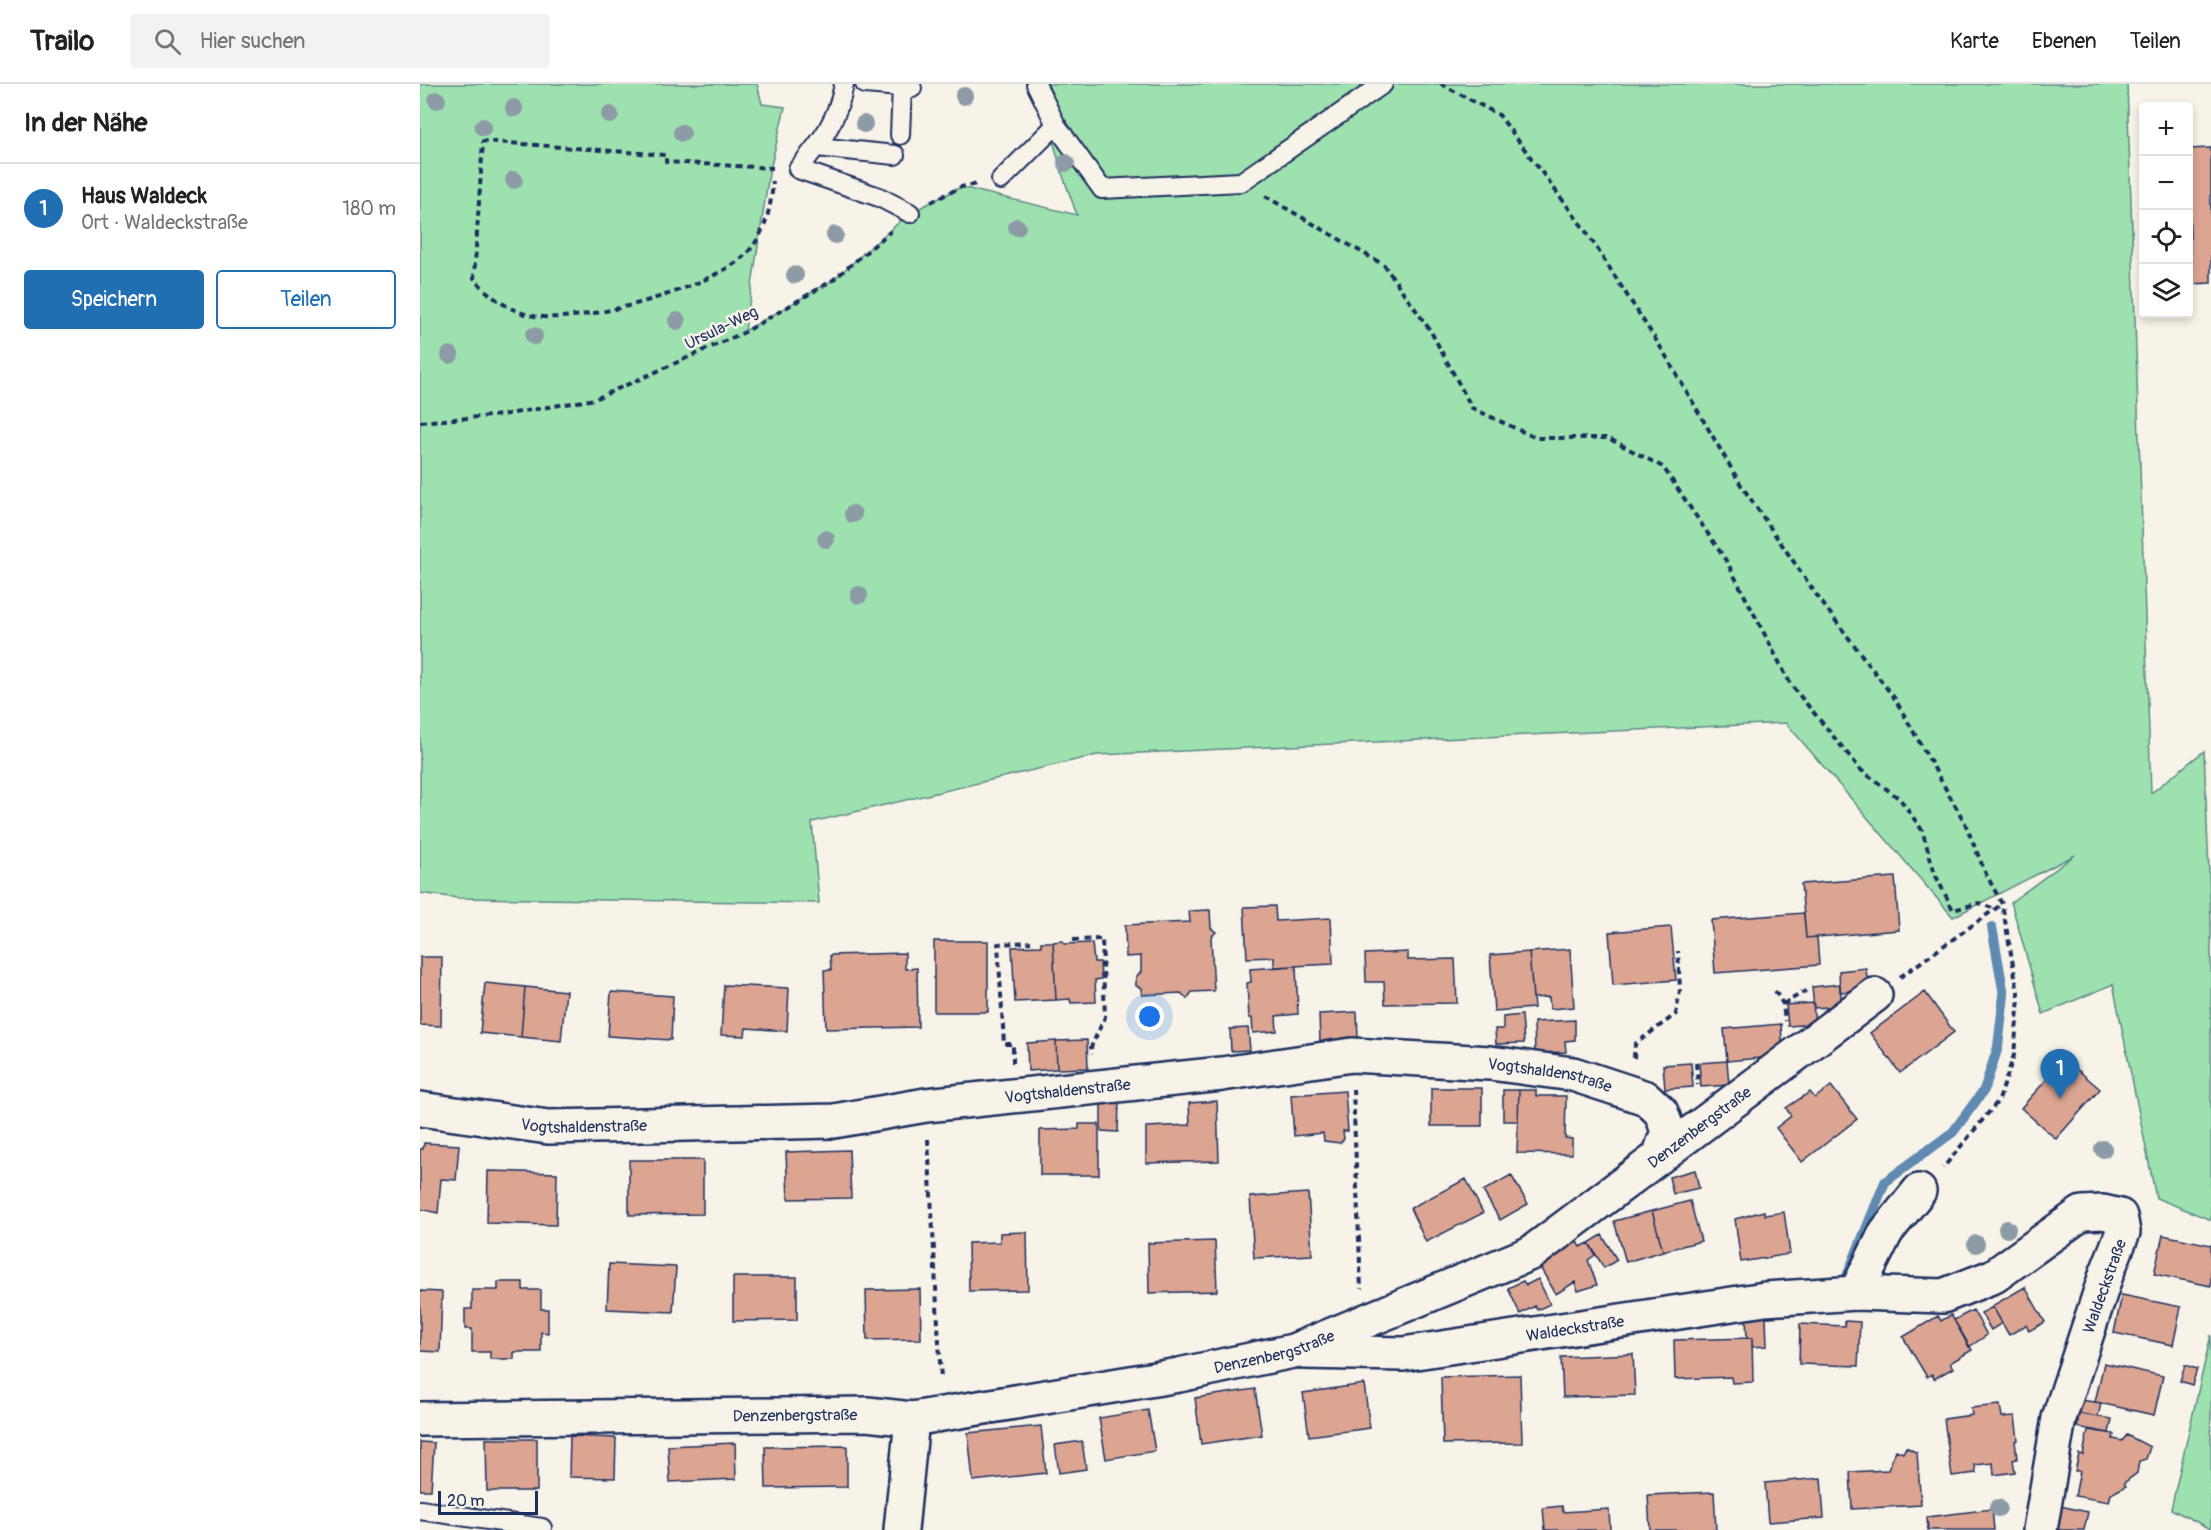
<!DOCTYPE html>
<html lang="de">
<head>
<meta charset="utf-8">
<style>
	:root { --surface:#fff; --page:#f2f2f2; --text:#202124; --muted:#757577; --line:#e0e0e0; --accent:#1f6fb2 }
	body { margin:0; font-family:Pangolin,sans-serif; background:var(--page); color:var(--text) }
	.controls { position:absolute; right:18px; top:18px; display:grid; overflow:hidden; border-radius:6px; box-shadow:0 3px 9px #0003 }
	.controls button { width:54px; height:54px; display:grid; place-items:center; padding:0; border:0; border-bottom:2px solid var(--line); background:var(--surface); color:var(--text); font:30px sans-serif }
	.scale { position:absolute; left:18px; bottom:15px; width:100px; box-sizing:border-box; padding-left:6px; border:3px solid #1b2f5e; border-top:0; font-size:16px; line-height:21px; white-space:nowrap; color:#1b2f5e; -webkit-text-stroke:4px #f7f3e8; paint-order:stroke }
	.you { position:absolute; left:730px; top:933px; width:21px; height:21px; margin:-15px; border:4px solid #fff; border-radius:50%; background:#1a73e8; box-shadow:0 0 0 9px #1a73e833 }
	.badge { display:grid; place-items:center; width:39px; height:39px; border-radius:50%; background:var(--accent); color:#fff; font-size:20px; font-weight:700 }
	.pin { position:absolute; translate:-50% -50px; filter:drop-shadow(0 2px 3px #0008) }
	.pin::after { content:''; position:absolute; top:32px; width:21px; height:18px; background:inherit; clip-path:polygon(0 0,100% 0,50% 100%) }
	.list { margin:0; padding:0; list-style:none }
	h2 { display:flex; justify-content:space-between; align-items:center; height:78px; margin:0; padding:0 24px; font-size:26px }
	h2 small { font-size:20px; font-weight:400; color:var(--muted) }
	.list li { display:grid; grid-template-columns:39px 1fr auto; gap:18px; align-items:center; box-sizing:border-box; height:90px; padding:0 24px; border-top:2px solid var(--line) }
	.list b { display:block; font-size:22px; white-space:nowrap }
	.list p { margin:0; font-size:20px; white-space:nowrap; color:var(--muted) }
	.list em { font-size:20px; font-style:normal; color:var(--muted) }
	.actions { display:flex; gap:12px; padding:18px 24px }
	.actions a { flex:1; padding:14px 0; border:2px solid var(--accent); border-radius:6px; text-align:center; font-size:21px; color:var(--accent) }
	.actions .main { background:var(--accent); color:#fff }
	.icon { flex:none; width:33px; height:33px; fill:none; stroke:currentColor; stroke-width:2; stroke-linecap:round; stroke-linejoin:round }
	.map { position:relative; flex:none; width:1791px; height:1446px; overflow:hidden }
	header { display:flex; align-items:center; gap:36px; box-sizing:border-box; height:84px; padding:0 30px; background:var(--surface); border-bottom:2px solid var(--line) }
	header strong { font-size:28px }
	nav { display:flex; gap:33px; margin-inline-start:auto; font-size:21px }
	.search { width:420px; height:54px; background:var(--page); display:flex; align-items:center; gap:15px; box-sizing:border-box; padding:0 21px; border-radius:6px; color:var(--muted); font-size:22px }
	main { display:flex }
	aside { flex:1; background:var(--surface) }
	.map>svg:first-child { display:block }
</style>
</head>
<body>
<header>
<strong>Trailo</strong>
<div class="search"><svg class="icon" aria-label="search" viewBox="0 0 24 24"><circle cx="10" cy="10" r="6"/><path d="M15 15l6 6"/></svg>Hier suchen</div>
<nav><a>Karte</a><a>Ebenen</a><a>Teilen</a></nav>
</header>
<main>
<aside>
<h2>In der Nähe<small></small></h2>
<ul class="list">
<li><span class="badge">1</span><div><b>Haus Waldeck</b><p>Ort · Waldeckstraße</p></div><em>180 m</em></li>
</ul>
<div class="actions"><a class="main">Speichern</a><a>Teilen</a></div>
</aside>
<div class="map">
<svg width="1791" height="1446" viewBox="0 0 1791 1446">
	<rect width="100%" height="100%" fill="#f7f3e8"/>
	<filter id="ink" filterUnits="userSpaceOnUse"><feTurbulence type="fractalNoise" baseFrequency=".0167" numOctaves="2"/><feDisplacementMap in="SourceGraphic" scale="12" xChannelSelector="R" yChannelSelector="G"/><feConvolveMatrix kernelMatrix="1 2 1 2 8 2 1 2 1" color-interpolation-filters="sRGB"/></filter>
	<g filter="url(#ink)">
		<path fill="#9de2ae" stroke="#5c8886" stroke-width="1.5" d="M0 0H337L342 20 365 23 349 90 325 247 413 196 490 129 541 103 657 131 643 92 617 0H1707L1731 709 1784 667 1791 837V1136L1736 1114 1693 900 1623 930 1591 818 1655 771 1533 833 1366 639 677 671 392 738 399 819 38 814 0 809Z
			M1791 1251V1445L1751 1425Z"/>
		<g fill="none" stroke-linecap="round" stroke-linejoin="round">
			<path stroke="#5e8ab2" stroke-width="10" d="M1427 1192 1465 1098 1533 1048 1564 1006 1578 963 1584 911 1572 843"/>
		</g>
		<path fill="#dca592" stroke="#1b2f5e" stroke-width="1.5" d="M1791 64V199L1771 200 1768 65Z
			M1475 793 1479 846 1386 854 1381 800Z
			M855 822 856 837 911 834 913 880 854 883V873L827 874 824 823Z
			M790 826 791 844 796 848 791 853 794 907 772 908 767 915 761 909 722 911V904L716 902V893L721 888V872L706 873 705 841 770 838 769 827Z
			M1384 829 1386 854 1397 853 1399 881 1295 889 1291 836Z
			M1251 843 1256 896 1193 901 1189 848Z
			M514 857H568V928H514Z
			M643 857 644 860 672 859 674 878H680L681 895 675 896 676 918 651 919 650 915 636 916 633 858Z
			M621 858H633L636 916 595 918 592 863 621 862Z
			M1150 865 1154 923 1130 925 1129 913 1113 914 1109 868Z
			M988 868V876L1035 875 1037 919 965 920 964 898H946L945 870Z
			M1109 868 1114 924 1074 927 1070 871Z
			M485 869V885L497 884 498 943 406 945 404 886H411L410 871Z
			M0 873H22L21 942 0 941Z
			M876 882 878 930 856 932 857 947 833 949 832 934H829L827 899 831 898 830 885Z
			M1446 884 1448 906 1420 908 1419 887Z
			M65 899 105 903 101 953 60 949Z
			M1420 900 1422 922 1394 924 1392 903Z
			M304 901 369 904 367 947 326 944 325 952 301 951Z
			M105 903 146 907 141 957 101 953Z
			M191 908 253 912 251 956 188 952Z
			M1505 908 1534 948 1480 989 1450 949Z
			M1393 919 1395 940 1368 942 1366 921Z
			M937 928 938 955 900 957 899 930Z
			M1102 931 1104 959 1076 960 1075 945H1083V933Z
			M1155 936V956L1145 957 1146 968 1115 969 1114 938Z
			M1361 940 1363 972 1307 977 1304 945Z
			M828 944 830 966 811 967 810 945Z
			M667 956 668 984 637 985 636 957Z
			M636 957 637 985 608 987 607 959Z
			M1645 975 1680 1005 1636 1055 1601 1024Z
			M1307 977 1309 1001 1281 1003 1279 979Z
			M1271 979 1273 1003 1245 1005 1243 981Z
			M1411 1002 1437 1035 1382 1078 1356 1044 1371 1032 1366 1024 1390 1008 1395 1014Z
			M1011 1004H1062V1042H1011Z
			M1083 1006H1099L1098 1037H1083Z
			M1099 1006H1116V1012H1146L1145 1054 1152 1055V1070L1097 1069Z
			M925 1007 928 1047H923L924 1055 920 1059 904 1057 903 1049 874 1052 871 1011Z
			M797 1017 799 1077 726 1079V1043L770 1041 769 1019Z
			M681 1019H699L698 1048 681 1047Z
			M659 1040H679V1091H620V1046L659 1045Z
			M4 1059 39 1061 36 1096 21 1095 18 1129 0 1125V1065H3Z
			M429 1066 431 1114 368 1115 366 1068Z
			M209 1076H283V1130L209 1131Z
			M1275 1086 1279 1104 1253 1110 1249 1093Z
			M68 1087 137 1089 136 1141 67 1139Z
			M1091 1091 1108 1120 1080 1136 1063 1107Z
			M1046 1095 1063 1129 1006 1158 990 1124Z
			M888 1109 892 1171 834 1174 830 1113Z
			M1270 1117 1281 1157 1243 1167 1232 1127Z
			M1232 1127 1243 1167 1206 1178 1194 1137Z
			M1344 1127 1345 1131 1364 1128 1370 1170 1321 1178 1315 1135Z
			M607 1148 608 1206 549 1207 548 1159 580 1158V1149Z
			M1182 1151 1197 1176 1184 1184 1169 1159Z
			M1743 1151 1791 1161V1202L1734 1190Z
			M795 1157 797 1207 729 1209 728 1159Z
			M1157 1158 1160 1163 1169 1159 1175 1171 1168 1176 1177 1201 1158 1207 1155 1198 1136 1210 1118 1180Z
			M189 1180 256 1183 253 1228 187 1225Z
			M313 1193H377V1236L313 1237Z
			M1118 1195 1130 1220 1117 1226 1115 1222 1100 1230 1088 1204 1103 1197 1106 1201Z
			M78 1198H103V1206H121V1225H128V1249L121 1248V1268H94V1275H70V1268H52V1245H45V1225H52V1206H78Z
			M1605 1203 1625 1238 1609 1247 1606 1241 1589 1251 1572 1222Z
			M500 1205 501 1255 447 1256 446 1206Z
			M0 1207 22 1208 20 1268 0 1267Z
			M1702 1211 1761 1223 1753 1261 1694 1249Z
			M1573 1223 1582 1239 1571 1246 1561 1229Z
			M1553 1226 1567 1251 1549 1263 1534 1236Z
			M1531 1231 1552 1266 1530 1279 1533 1284 1514 1295 1512 1290 1507 1293 1483 1253 1518 1232 1521 1237Z
			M1346 1233 1347 1262 1332 1263V1254H1327L1326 1234Z
			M1425 1237 1440 1238 1438 1282 1379 1280 1380 1240 1425 1242Z
			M1332 1254 1333 1298 1312 1299 1311 1293 1255 1295 1254 1256Z
			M1213 1270 1215 1311 1143 1313 1141 1273Z
			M1684 1279 1743 1292 1734 1331 1675 1318Z
			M1765 1281 1777 1285 1772 1301 1760 1297Z
			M1100 1291 1102 1359 1023 1360 1021 1293Z
			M944 1300 950 1344 889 1352 883 1309Z
			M835 1305 842 1351 781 1360 775 1314Z
			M1660 1316 1681 1319 1678 1333 1657 1329Z
			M1580 1321 1582 1333 1595 1332 1598 1356 1595 1357 1597 1375 1593 1376 1595 1388 1574 1391 1573 1379 1555 1381 1556 1389 1532 1392 1524 1335 1552 1331 1551 1324Z
			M728 1326 735 1367 686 1375 679 1334Z
			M1659 1330 1692 1335 1689 1349 1657 1343Z
			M621 1342 626 1389 553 1397 548 1349Z
			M1668 1346 1694 1350 1693 1355 1702 1357 1707 1351 1730 1363 1726 1375 1719 1377 1717 1389 1704 1399 1706 1402 1691 1410 1689 1418 1655 1412 1660 1387H1655L1659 1370 1663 1371Z
			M150 1352 196 1354 195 1394 149 1393Z
			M66 1355H117V1407H67Z
			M662 1357 666 1385 639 1389 635 1361Z
			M0 1358 14 1359 11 1406H0Z
			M315 1359 316 1395 250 1398 248 1362Z
			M427 1362V1403L346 1404 345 1363Z
			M1486 1363 1497 1369 1501 1421 1432 1425 1430 1388 1468 1386 1476 1366 1483 1369Z
			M1401 1394 1404 1434 1348 1438 1345 1399Z
			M1294 1408 1296 1446H1230L1228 1411Z
			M1142 1422 1143 1428 1189 1425 1190 1446H1125L1123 1424Z
			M1640 1422 1668 1428 1664 1446H1635Z
			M1572 1425 1574 1446H1508L1507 1433Z"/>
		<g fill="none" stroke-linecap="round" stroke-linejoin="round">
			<g stroke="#1b2f5e" stroke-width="22">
				<path id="service" d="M424 0C418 36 401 58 378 85L459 113 490 129
					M445 0 492 4
					M616 0 636 41 682 105 821 98 963 0
					M480 51 482 3
					M397 63 475 71
					M581 96 636 41
					M0 1426 122 1444"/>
			</g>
			<g stroke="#1b2f5e" stroke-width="38">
				<g id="minor">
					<path id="s1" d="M0 1025 128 1043 414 1037 506 1021 802 990 932 971 1070 979 1153 990 1226 1014 1241 1028 1248 1047 1240 1070"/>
					<path d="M1436 1209 1466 1148 1499 1107"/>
					<path id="s2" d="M884 1268 983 1270 1345 1215 1436 1209 1523 1212 1574 1192 1662 1129 1683 1128 1700 1132 1703 1148 1687 1188 1639 1334 1620 1446"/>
					<path id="s3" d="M0 1335 447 1330 492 1335 759 1291 873 1267 1111 1169 1455 911"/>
					<path d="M481 1446 492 1335"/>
				</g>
			</g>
			<path stroke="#1b2f5e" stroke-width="4" stroke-dasharray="6 4.5" stroke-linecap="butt" d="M1021 0 1079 31 1165 146 1243 267 1321 401 1400 516 1475 615 1545 739 1565 788 1582 820 1599 914 1594 971 1579 1016 1523 1084
				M353 84 246 78V71L63 57 54 194C68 211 84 223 105 230 152 245 290 205 325 171 345 152 351 124 353 97
				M845 112 964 181 1010 246 1052 324 1116 354H1188L1243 383 1307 478 1371 601 1441 686 1480 715 1502 746 1515 790 1533 826 1559 819 1575 825
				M511 118 541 103 557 100
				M0 338 82 331 175 315 325 248 413 196 471 147
				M653 856 682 855 685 933 671 963 672 970
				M1480 893 1582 820
				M1355 907 1363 920 1365 937
				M1363 920 1386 907
				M1214 974 1215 960 1256 930 1260 906 1258 867
				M593 979V960H584L578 860 611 858
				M1276 979 1278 1001
				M933 1005 941 1205
				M508 1055 521 1296"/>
			<use href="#service" stroke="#f7f3e8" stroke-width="18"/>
			<use href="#minor" stroke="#f7f3e8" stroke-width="33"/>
		</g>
		<g fill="#8c9ba5">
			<circle cx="544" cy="12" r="9"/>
			<circle cx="17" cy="16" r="9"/>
			<circle cx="94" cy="24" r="9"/>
			<circle cx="190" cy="31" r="9"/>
			<circle cx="444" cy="40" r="9"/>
			<circle cx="63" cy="43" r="9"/>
			<circle cx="262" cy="49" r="9"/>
			<circle cx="646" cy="79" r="9"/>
			<circle cx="94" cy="96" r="9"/>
			<circle cx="597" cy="143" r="9"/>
			<circle cx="415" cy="151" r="9"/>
			<circle cx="375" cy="191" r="9"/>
			<circle cx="257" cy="237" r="9"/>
			<circle cx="114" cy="252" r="9"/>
			<circle cx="30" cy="271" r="9"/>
			<circle cx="433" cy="430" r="9"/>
			<circle cx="406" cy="455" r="9"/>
			<circle cx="439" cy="511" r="9"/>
			<circle cx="1683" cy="1065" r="9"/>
			<circle cx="1587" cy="1145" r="9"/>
			<circle cx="1556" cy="1160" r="9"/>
			<circle cx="1578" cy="1424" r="9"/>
		</g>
	</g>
	<g text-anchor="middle" stroke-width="5" stroke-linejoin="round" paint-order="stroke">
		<g font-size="16" fill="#1b2f5e" stroke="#f7f3e8">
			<text transform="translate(301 243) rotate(-26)" y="6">Ursula-Weg</text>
			<text dy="6" stroke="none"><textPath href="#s1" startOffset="1137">Vogtshaldenstraße</textPath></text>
			<text dy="6" stroke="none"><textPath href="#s1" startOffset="651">Vogtshaldenstraße</textPath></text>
			<text dy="6" stroke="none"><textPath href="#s1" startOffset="165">Vogtshaldenstraße</textPath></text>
			<text dy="6" stroke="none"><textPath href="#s3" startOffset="1347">Denzenbergstraße</textPath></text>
			<text transform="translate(1684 1202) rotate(-70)" y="6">Waldeckstraße</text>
			<text dy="6" stroke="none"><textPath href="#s2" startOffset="273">Waldeckstraße</textPath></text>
			<text dy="6" stroke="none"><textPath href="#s3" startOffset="861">Denzenbergstraße</textPath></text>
			<text dy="6" stroke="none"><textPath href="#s3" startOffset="375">Denzenbergstraße</textPath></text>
		</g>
	</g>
</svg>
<div class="controls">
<button>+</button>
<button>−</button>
<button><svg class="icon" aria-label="locate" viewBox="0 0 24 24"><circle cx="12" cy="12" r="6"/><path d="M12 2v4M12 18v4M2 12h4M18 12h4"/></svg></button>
<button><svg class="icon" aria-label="layers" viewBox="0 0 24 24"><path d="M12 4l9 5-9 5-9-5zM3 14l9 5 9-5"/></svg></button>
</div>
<div class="scale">20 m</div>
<div class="you"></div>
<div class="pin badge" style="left:1640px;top:1015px">1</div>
</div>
</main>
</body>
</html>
